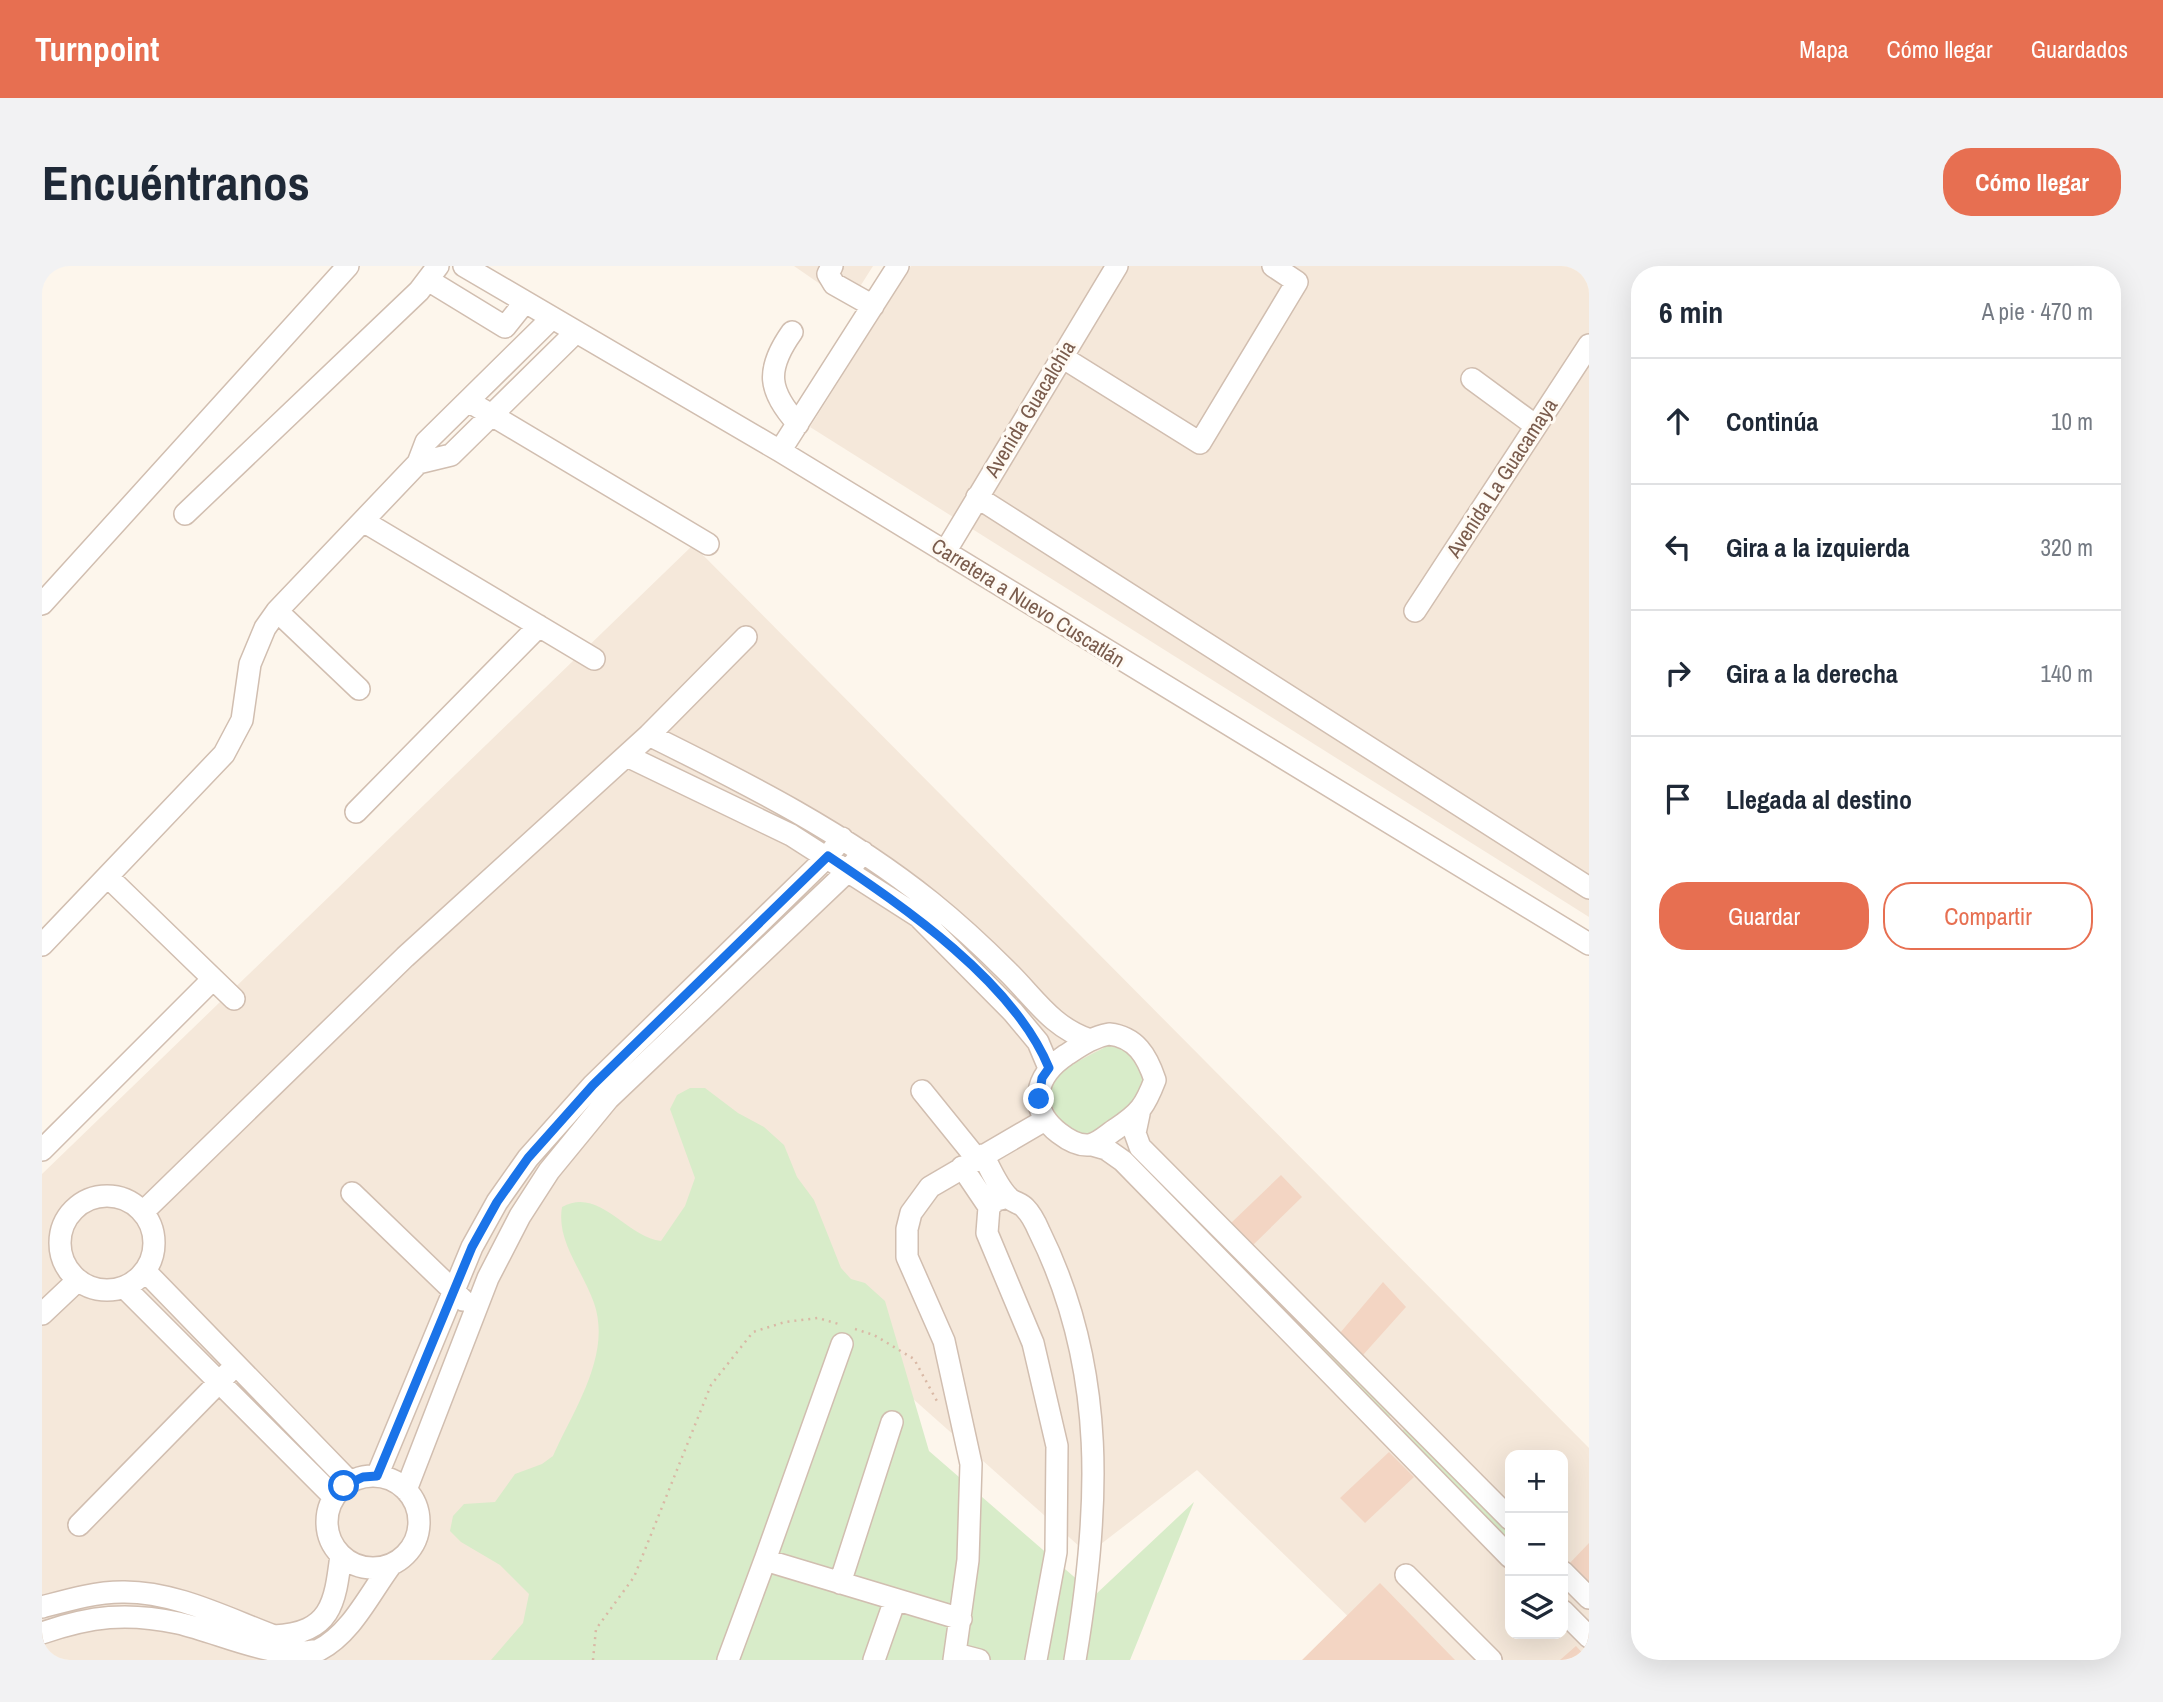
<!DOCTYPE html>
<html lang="es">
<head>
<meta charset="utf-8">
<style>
	:root { --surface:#fff; --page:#f2f2f3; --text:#1f2937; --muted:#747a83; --line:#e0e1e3; --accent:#e76f51 }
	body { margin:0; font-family:"Archivo Narrow",sans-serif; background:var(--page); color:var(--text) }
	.controls { position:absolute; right:21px; bottom:21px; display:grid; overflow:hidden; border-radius:14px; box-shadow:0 7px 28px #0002 }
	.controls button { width:63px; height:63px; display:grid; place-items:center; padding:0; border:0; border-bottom:2px solid var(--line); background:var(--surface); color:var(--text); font:35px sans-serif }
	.stop { position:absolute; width:21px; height:21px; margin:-16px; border:5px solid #1a73e8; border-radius:50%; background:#fff }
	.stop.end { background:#1a73e8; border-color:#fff; box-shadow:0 2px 7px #0008 }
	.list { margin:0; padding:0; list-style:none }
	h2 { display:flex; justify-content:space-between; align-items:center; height:91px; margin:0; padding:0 28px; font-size:30px }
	h2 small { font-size:23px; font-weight:400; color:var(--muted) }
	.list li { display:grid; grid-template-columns:46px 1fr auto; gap:21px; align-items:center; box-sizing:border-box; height:126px; padding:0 28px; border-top:2px solid var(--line) }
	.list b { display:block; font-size:26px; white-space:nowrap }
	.list em { font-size:23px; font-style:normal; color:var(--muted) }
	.actions { display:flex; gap:14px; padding:21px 28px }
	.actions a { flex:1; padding:16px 0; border:2px solid var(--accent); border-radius:28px; text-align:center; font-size:24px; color:var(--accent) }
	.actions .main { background:var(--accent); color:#fff }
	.icon { flex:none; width:38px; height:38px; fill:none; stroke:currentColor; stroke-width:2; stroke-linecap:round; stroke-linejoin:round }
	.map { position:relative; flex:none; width:1547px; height:1394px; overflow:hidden; border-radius:28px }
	header { display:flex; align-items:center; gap:42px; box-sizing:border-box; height:98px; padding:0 35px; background:var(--accent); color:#fff }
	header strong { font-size:33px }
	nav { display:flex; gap:38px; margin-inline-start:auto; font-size:24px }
	.intro { display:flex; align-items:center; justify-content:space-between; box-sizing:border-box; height:168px; padding:0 42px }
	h1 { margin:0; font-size:49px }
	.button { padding:18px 32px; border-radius:28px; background:var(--accent); color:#fff; font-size:24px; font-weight:700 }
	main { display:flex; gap:42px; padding:0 42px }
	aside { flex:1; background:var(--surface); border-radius:28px; box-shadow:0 7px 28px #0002 }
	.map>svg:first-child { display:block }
</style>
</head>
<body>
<header>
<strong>Turnpoint</strong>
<nav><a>Mapa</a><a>Cómo llegar</a><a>Guardados</a></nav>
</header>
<div class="intro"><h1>Encuéntranos</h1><a class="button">Cómo llegar</a></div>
<main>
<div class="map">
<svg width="1547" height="1394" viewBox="0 0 1547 1394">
	<rect width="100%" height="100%" fill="#fdf6ec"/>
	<path fill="#f5e8da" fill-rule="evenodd" d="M752 0H831L807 38Z
		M869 0H1547V651L768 161Z
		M651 279 1547 1182V1394H1351L1155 1204 1046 1288 843 1108 515 1394H0V908ZM1468 1189H1521V1368H1468Z"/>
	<path fill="#d8ecc9" d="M1065 780C1077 781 1090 785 1096 797 1110 824 1093 840 1071 853 1064 857 1055 865 1047 867 1022 872 1009 844 1007 824 1017 801 1044 792 1065 780Z
		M648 822H663L696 847 722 861 742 879 755 911 772 934 799 1002 809 1013 823 1017 843 1035 887 1185 1053 1329 1152 1236 1088 1394H449L481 1357 487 1328 458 1299 419 1276 408 1265 411 1250 422 1238 453 1236 473 1208 500 1198 511 1190C532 1143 570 1089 552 1037 541 1005 514 975 520 941 557 920 583 970 619 975L643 940 653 912 628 843 635 829Z
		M1087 881H1091L1352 1146 1344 1154 1084 888Z
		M1365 1160 1468 1266V1281L1357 1168Z"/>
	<path fill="#f3d5c3" d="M1239 909 1260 931 1211 979 1189 957Z
		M1341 1016 1364 1041 1321 1089 1298 1067Z
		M1347 1186 1372 1211 1323 1257 1298 1232Z
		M1547 1277V1321L1526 1299Z
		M1338 1317 1413 1394H1260Z
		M1534 1380 1547 1394H1518Z"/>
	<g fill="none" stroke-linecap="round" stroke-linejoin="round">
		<g stroke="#d1beb0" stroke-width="24">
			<path id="minor" d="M422 0 738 185 1547 678
				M790 0 786 8 792 18 831 40
				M386 14 463 61 483 36
				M750 66C723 104 726 125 756 158
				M1020 91 1158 177 1255 16 1231 0
				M1430 113 1494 160
				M426 135 666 278
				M738 185 856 0
				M376 197 409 189 534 66
				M935 231 1547 622
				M143 248 377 25 396 0
				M321 255 552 393
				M903 286 1075 0
				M0 338 306 0
				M235 345 317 423
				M1373 345 1547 79
				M607 469C706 518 803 567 889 636 915 657 941 681 964 704 992 731 1009 761 1048 774
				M585 490 749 569 877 651 971 746 996 776 1007 802
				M314 546 497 360
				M66 611 192 733
				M0 679 182 488 200 454 208 398 223 362 235 345 376 197 384 176 510 52
				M1067 768C1094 771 1105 790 1113 814 1103 840 1098 847 1074 863 1066 868 1056 878 1047 879 1036 880 1026 874 1017 867 985 842 993 810 1024 789 1038 780 1050 771 1067 768Z
				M880 825 935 893
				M1097 848 1093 867 1098 881 1468 1253
				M1050 879 1064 883 1081 895 1468 1291
				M0 884 171 713
				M941 889C948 902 955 920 966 931 970 936 979 937 983 942 989 948 994 958 997 965 1066 1104 1058 1246 1033 1394
				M920 901 947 941
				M310 927 421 1034
				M18 977a47 47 0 1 1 94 0a47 47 0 1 1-94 0Z
				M966 931 954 934 947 941 945 967 991 1077 1015 1180 1014 1286 994 1394
				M101 946 363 691 607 469 704 371
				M103 1005 308 1216
				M82 1021 292 1231
				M0 1048 36 1014
				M285 1256a46 46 0 1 1 92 0a46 46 0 1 1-92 0Z
				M335 1210 430 981 455 936 486 892 551 819 786 590 800 572
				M364 1224 446 1012 478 950 507 905 566 833 807 604 821 586
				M37 1259 186 1107
				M723 1294 800 1078
				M1521 1306 1547 1332
				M1364 1309 1449 1394
				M798 1317 850 1156
				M0 1341C26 1334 53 1326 80 1326 132 1325 184 1352 232 1370 289 1367 293 1338 299 1289
				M1521 1345 1547 1371
				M0 1367C49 1350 85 1346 136 1357 183 1368 229 1394 277 1384 309 1368 328 1327 349 1299
				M914 1388 937 1394
				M686 1394 723 1294 919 1353
				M832 1394 853 1334
				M912 1394 926 1294 929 1198 902 1075 865 991V963L869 947 888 921 1003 854"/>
		</g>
		<path stroke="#d9b8a5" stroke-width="2.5" stroke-dasharray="2 5" stroke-linecap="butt" d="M813 1063 832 1069 872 1093 896 1137
			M551 1394 554 1363 592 1311 669 1119 711 1066 743 1056 776 1052 800 1059"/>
		<use href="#minor" stroke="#fff" stroke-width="21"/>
	</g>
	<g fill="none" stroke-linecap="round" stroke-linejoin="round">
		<path stroke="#1a73e8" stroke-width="9" d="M302 1220 321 1211 335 1210 430 981 455 936 486 892 551 819 786 590C862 641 971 715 1007 802L1000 812 997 833"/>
	</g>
	<g text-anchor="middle" stroke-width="6" stroke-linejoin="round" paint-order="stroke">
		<g font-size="21" fill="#7a5c4d" stroke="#fffaf3">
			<text transform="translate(988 143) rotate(-59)" y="7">Avenida Guacalchia</text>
			<text transform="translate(1460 212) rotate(-57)" y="7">Avenida La Guacamaya</text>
			<text transform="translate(986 337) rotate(32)" y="7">Carretera a Nuevo Cuscatlán</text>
		</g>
	</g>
</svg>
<div class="controls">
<button>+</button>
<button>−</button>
<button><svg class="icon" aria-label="layers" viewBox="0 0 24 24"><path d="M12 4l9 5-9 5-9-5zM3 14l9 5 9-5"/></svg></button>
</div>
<div class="stop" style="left:302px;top:1220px"></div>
<div class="stop end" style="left:997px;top:833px"></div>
</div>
<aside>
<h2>6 min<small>A pie · 470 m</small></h2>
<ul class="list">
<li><svg class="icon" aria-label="ahead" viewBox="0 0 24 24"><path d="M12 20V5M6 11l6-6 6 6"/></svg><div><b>Continúa</b></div><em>10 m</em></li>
<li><svg class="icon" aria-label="left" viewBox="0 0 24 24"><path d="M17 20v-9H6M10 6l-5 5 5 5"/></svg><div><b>Gira a la izquierda</b></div><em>320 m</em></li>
<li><svg class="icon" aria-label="right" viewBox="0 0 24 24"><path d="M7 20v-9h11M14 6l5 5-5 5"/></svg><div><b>Gira a la derecha</b></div><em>140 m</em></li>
<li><svg class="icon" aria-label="arrive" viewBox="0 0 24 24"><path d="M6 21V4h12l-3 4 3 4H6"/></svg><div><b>Llegada al destino</b></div></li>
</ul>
<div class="actions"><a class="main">Guardar</a><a>Compartir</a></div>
</aside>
</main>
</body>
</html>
